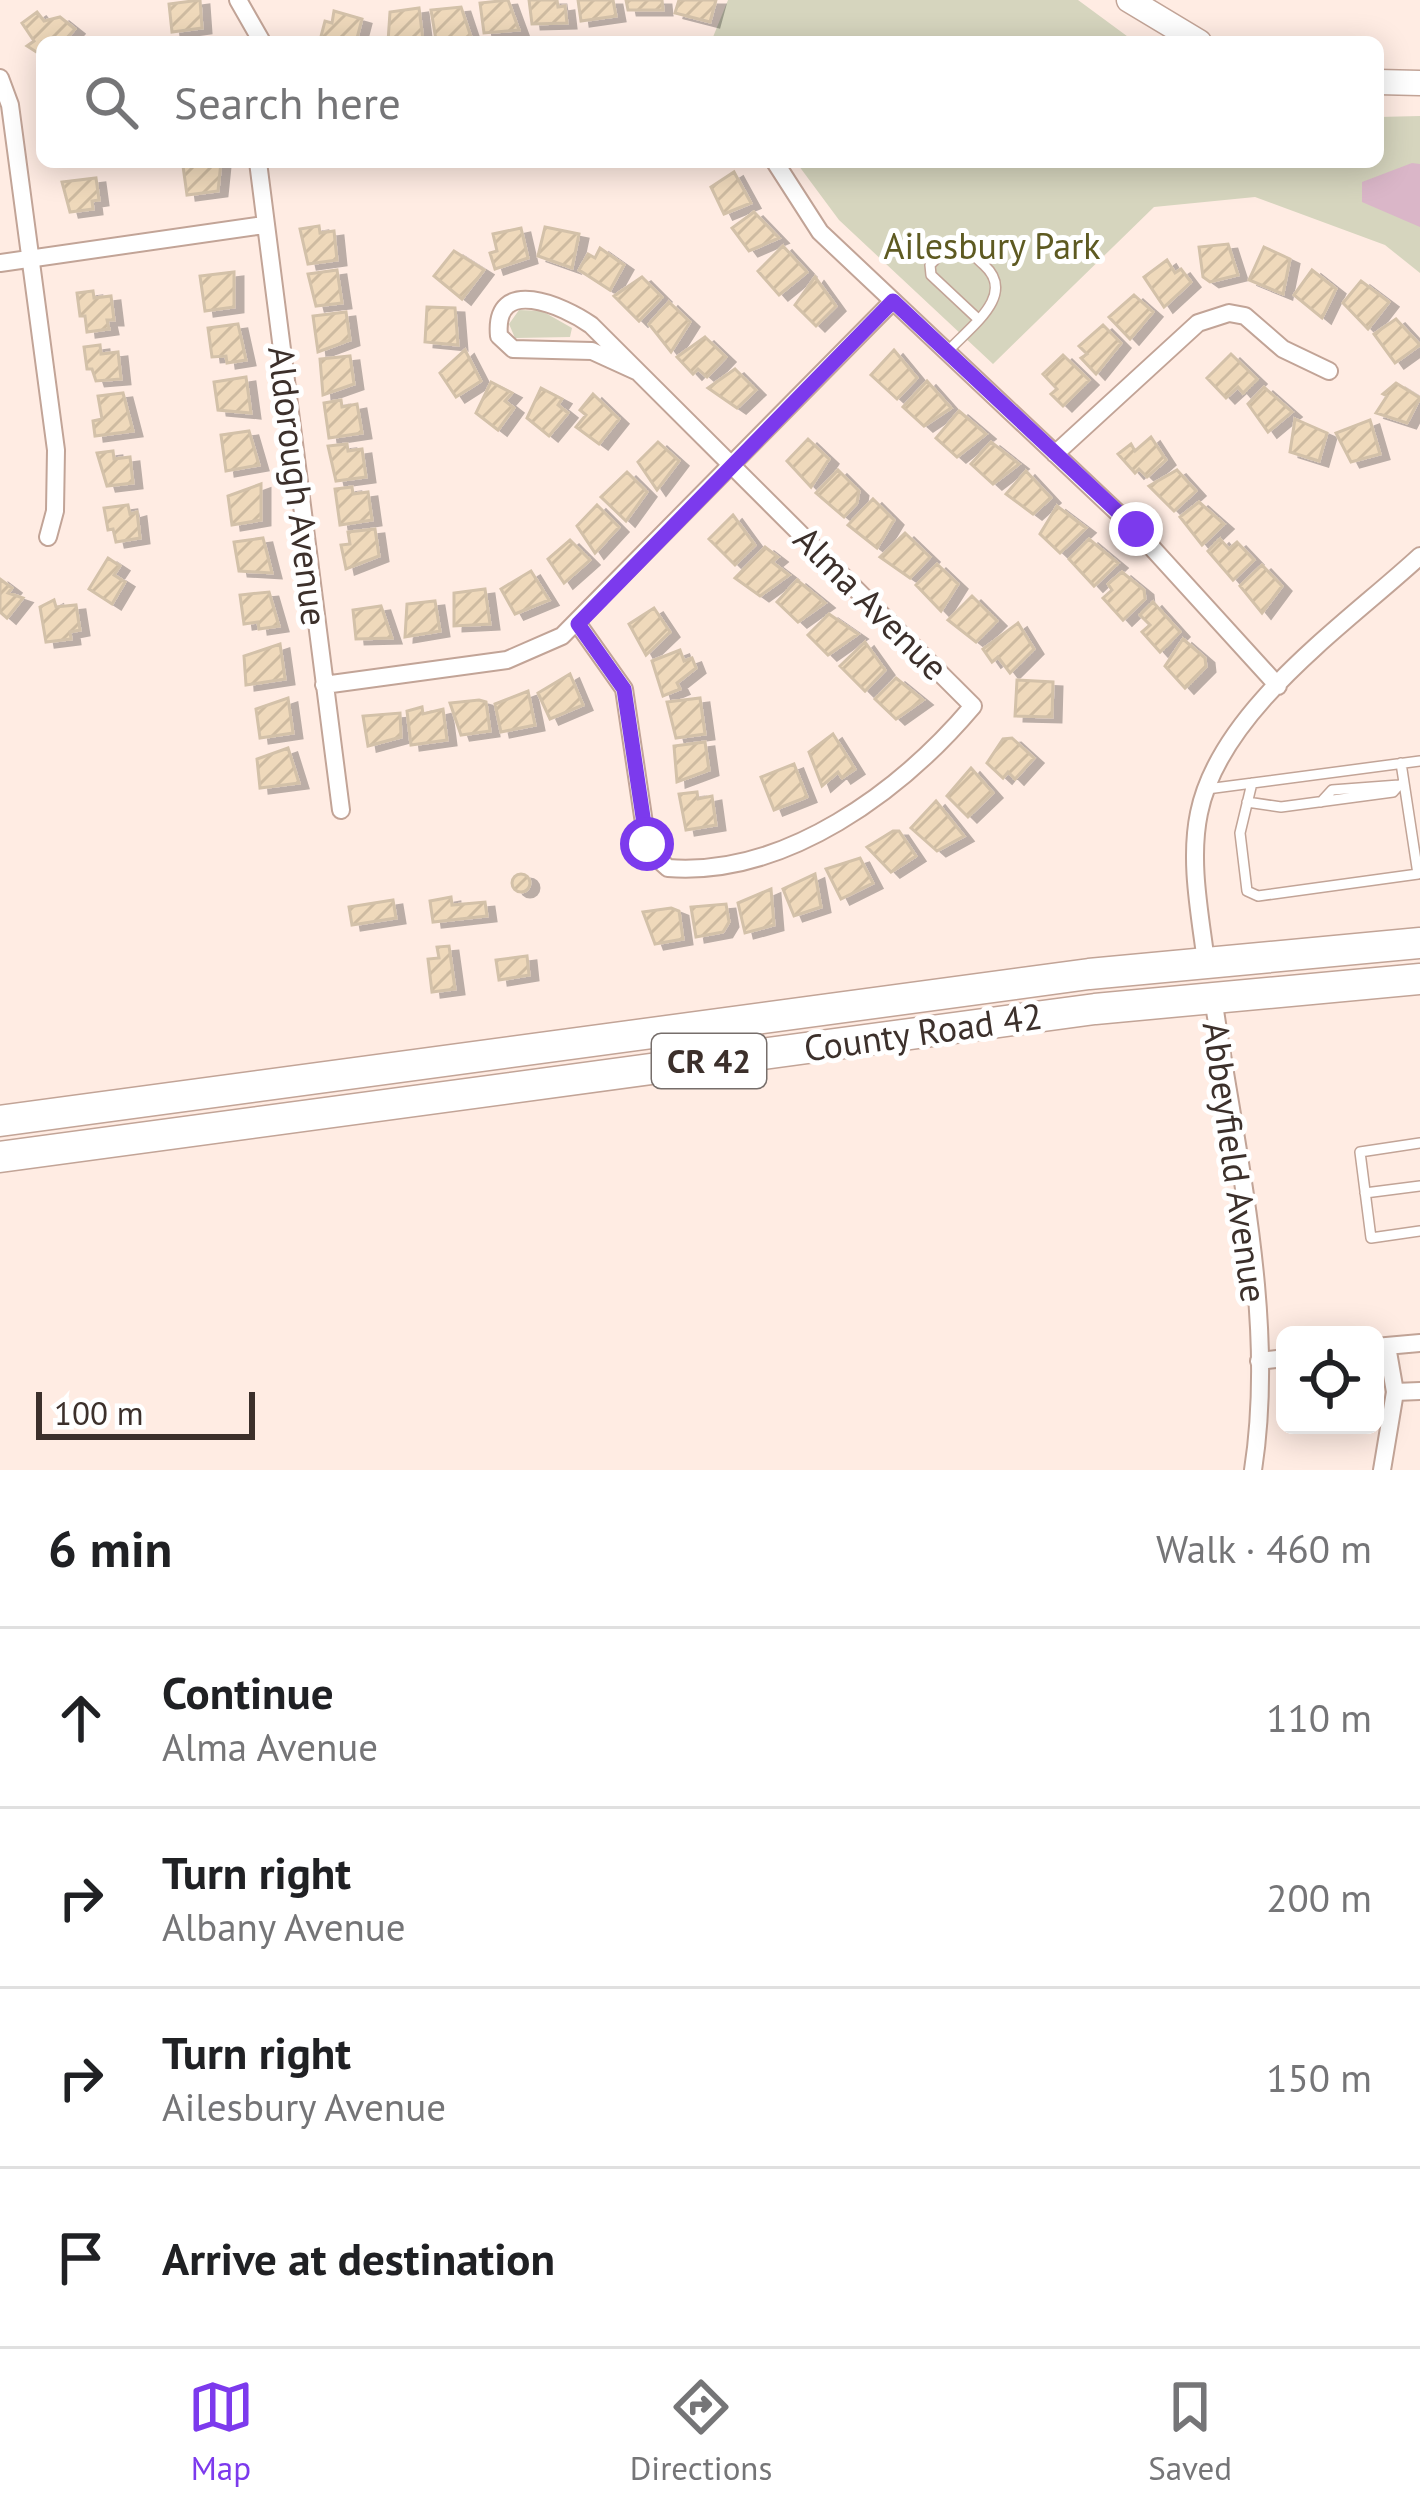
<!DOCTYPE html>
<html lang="en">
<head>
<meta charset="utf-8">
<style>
	:root { --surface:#fff; --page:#f2f2f2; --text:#202124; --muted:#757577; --line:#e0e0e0; --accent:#7c3aed }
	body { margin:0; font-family:"PT Sans",sans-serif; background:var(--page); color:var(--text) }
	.controls { position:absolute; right:36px; bottom:36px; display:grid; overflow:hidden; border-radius:18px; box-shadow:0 6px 30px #0003 }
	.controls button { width:108px; height:108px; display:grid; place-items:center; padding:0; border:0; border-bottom:3px solid var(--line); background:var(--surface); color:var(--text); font:60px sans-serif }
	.scale { position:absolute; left:36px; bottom:30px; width:219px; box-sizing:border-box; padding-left:12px; border:6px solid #3c302b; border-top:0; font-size:33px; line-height:42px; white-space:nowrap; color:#3c302b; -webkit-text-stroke:9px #fff; paint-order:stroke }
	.stop { position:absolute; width:36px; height:36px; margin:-27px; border:9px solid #7c3aed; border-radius:50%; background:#fff }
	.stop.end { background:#7c3aed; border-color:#fff; box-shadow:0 3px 12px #0008 }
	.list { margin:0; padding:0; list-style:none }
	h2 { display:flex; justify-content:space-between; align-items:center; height:156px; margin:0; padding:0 48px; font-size:51px }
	h2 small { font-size:39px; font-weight:400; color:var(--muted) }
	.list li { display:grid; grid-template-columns:78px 1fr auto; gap:36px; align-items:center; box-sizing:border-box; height:180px; padding:0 48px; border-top:3px solid var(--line) }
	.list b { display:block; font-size:45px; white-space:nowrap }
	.list p { margin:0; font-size:39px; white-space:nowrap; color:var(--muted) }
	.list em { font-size:39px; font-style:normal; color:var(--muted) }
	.icon { flex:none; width:66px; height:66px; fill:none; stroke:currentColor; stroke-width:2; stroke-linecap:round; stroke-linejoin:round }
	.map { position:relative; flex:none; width:1420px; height:1470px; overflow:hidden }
	.search { position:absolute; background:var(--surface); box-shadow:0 6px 30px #0003; left:36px; right:36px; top:36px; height:132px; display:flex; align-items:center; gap:30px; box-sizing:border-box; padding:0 42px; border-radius:18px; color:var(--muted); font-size:45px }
	.sheet { height:876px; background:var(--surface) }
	nav { display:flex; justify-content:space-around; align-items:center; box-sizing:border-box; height:168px; border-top:3px solid var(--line); background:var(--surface); font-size:33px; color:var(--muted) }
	nav a { display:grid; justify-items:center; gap:6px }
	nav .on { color:var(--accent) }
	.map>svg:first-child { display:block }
</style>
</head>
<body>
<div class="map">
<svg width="1420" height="1470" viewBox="0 0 1420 1470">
	<defs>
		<pattern id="building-hatch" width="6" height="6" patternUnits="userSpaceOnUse" patternTransform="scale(3)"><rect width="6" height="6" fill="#efd9bb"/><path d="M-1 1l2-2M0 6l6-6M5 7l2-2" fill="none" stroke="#cebba1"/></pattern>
		<filter id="shadow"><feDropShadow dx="9" dy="5" stdDeviation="0" flood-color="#0004"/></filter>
	</defs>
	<rect width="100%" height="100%" fill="#ffece3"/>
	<path fill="#d6d5be" d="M728 0H1078L1135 42H711Z
		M1420 116V273L1385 245 1255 197 1154 207 993 364 839 220 796 162H1378V117Z
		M519 310 542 311 572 328 570 337 515 338 509 324Z"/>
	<path fill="#dab6c8" d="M1412 163 1420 164V227L1362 202V182Z"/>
	<path fill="url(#building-hatch)" stroke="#d3c1a9" stroke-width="3" filter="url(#shadow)" d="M200 0 202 28 172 32 169 4Z
		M508 0 519 30 484 33 480 3Z
		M529 0H557L558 7 565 6 567 23 532 24Z
		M578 0H613L616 16 581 21Z
		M626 0H662L663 10H628Z
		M679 0H716L710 22 675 13Z
		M461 7 471 37 436 40 431 10Z
		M419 8 423 40 388 42 390 12Z
		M334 11 362 19 356 42 320 40 325 21 332 23Z
		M37 12 44 21 60 17 75 29 63 42H42L41 55 27 46 34 41 22 23Z
		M221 162 218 191 187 195 183 166Z
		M734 172 751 203 724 214 711 187Z
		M96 178 99 200 92 201 93 209 70 212 62 182Z
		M754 212 779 238 749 251 732 228Z
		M319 226 320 233 334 231 337 260 308 264 300 229Z
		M545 227 579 234 572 268 538 256Z
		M521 228 528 258 495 269 490 253 497 251 493 234Z
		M1228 244 1238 275 1210 282 1203 277 1199 247Z
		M783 246 807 272 779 295 758 271Z
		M1264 247 1290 259 1283 294 1249 280Z
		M600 248 624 265 610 290 579 270 588 254 595 258Z
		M454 251 484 270 462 299 434 276Z
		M1167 260 1175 273 1181 269 1191 282 1164 307 1144 277Z
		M337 270 342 303 316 306 308 274Z
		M1312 270 1336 289 1322 318 1294 295Z
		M234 272V307L205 311 200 276Z
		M642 277 662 297 639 321 614 296Z
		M815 277 836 306 816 326 795 305Z
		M1361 281 1389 302 1368 329 1343 303Z
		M93 291 94 298 111 296 114 320H107L109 329 87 332 85 316H80L77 293Z
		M1134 295 1153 312 1130 339 1109 317Z
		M669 302 690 322 671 352 649 324Z
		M427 307 455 308 458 345 425 342Z
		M346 312 350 340 318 352 313 316Z
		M1396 319 1420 345 1395 363 1374 334Z
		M238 324 246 360 227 363 226 356 212 357 208 328Z
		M1103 325 1121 343 1096 374 1081 358 1087 354 1079 346Z
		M705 337 726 357 707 377 698 369 693 374 677 357Z
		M100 345 101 354 118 352 121 379 96 381 92 369H87L84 347Z
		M465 350 481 381 456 397 440 373Z
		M894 350 917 378 897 399 871 375Z
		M1231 354 1257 379 1243 393 1238 387 1226 398 1207 378Z
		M1063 355 1089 380 1063 406 1051 394 1057 389 1043 374Z
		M350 356 354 384 323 395 320 359Z
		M735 369 756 390 737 408 708 388Z
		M246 377 251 413 218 410 214 382Z
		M927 381 951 408 924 426 903 407Z
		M491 382 512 393 505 401 514 408 498 430 476 413Z
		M1396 383 1420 398 1407 423 1376 413 1387 396 1383 394Z
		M1264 387 1292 412 1268 432 1248 404Z
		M541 388 562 399 558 405 568 413 549 436 527 418Z
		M123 393 133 431 95 436 93 421 102 419 98 396Z
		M593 394 619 419 599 444 576 427 586 415 580 410Z
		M341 400 342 407 357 404 362 433 329 438 324 403Z
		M959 411 986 434 957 457 936 438Z
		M1295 419 1327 433 1319 461 1290 452Z
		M1370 420 1380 454 1351 462 1336 433Z
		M249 431 259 465 226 471 221 435Z
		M1151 437 1166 460 1147 477 1139 469 1135 473 1118 454 1131 444 1135 451Z
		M808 439 829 459 811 487 787 461Z
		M658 442 679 461 657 490 638 462Z
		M991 442 1019 464 993 484 971 464Z
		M347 444 348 451 362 449 366 477 336 481 328 446Z
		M113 451 114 459 130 457 133 483 107 486 97 453Z
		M838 470 859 491 857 503 844 517 816 493Z
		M1177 470 1196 491 1174 511 1149 486Z
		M1026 471 1051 498 1033 514 1006 494Z
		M627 472 647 492 626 521 601 497Z
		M261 484V520L232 525 228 496Z
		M352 487 353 494 368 492 372 520 340 525 335 489Z
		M873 499 894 520 877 548 848 525Z
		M1199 502 1224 524 1202 545 1180 517Z
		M128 505 130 514 137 512 140 538 116 542 113 529 108 530 104 508Z
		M597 505 619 527 595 553 577 526Z
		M1057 506 1086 528 1060 553 1040 534Z
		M733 515 755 545 735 565 709 539Z
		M375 529 379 556 346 569 341 545 350 544 348 532Z
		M905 533 930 557 910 578 880 557Z
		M263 538 272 573 239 571 234 542Z
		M1089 539 1118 563 1094 586 1069 559Z
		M1220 539 1229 549 1237 542 1254 560 1233 580 1208 551Z
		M570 540 590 560 564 583 548 559Z
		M765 547 778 557 772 562 789 575 760 596 735 578Z
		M108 558 120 566 114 575 125 582 112 604 89 589Z
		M937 564 958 584 941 611 916 585Z
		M1262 565 1282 586 1262 613 1240 586Z
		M531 571 549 600 515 614 501 589Z
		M1122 572 1144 590 1145 599 1123 620 1103 598 1112 590 1108 584Z
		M0 579 12 588 8 593 23 598 7 618 0 612Z
		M797 580 825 603 798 622 777 602Z
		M485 589 490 624 454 626V593Z
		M269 592 279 626 259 629 258 622 244 624 240 595Z
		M972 596 997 621 976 642 948 620Z
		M54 600 56 607 76 605 80 630 70 632 71 639 46 642 40 607Z
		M435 601 440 631 405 637 407 604Z
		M1153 602 1180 632 1160 652 1142 632 1150 625 1140 615Z
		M381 606 392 638 356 639 353 610Z
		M654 608 670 632 646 655 629 624Z
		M829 614 858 634 828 655 808 635Z
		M1018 623 1034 649 1010 673 998 657 992 662 983 649Z
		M1183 639 1205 658 1206 667 1185 688 1165 666Z
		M865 642 885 670 865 691 840 666Z
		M280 644 285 679 246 685 244 656Z
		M680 650 684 661 692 658 696 668 677 683 680 689 663 696 652 661Z
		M570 674 583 705 550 719 538 693Z
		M896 678 923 700 896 719 875 699Z
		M1017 680 1053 682 1052 717 1015 716Z
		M528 691 535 725 501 732 495 704Z
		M288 698 293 733 260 738 256 709Z
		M700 698 705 734 676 738 667 702Z
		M479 700 486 702 490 731 461 735 450 703Z
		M422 707 423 714 443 709 447 740 411 745 407 711Z
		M400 713 401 737 368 746 363 716Z
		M833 734 855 769 842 778 838 772 822 786 809 752Z
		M1012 738 1034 758 1015 779 1008 772 1003 778 987 763 1003 739Z
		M705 742 709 770 677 782 674 746Z
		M288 748 299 783 260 788 257 759Z
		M794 764 807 797 774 810 761 777Z
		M971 768 993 793 968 817 947 796Z
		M697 792 698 799 712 796 716 825 686 830 679 794Z
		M936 801 964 836 937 851 911 828Z
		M893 831H899L916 856 891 872 867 847Z
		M860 858 873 883 841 899 826 869Z
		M815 874 821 907 794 916 783 889Z
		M512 883a9 9 0 1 1 18 0a9 9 0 1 1-18 0Z
		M771 889 774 925 745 933 738 903Z
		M451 897 452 905 485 902 487 916 433 922 430 901Z
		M393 900 396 918 352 925 349 907Z
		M726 904 729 922 723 932 696 937 691 907Z
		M671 908 679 911 683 939 655 944 643 912Z
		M449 946 455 989 432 992 428 959 439 958 437 947Z
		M527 956 529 975 499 980 496 960Z"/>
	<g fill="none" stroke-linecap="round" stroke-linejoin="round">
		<g stroke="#c2a497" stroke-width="12">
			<path id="lane" d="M948 351C971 326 1017 295 984 265 973 255 965 245 952 242L930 265 931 275 978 319
				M1252 783 1240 833 1247 891 1258 896 1418 874 1401 763
				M1207 789 1420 761
				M1247 802 1281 807 1393 792 1399 785
				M1321 802 1332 790 1399 785
				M1420 1143 1360 1152 1371 1238 1420 1231
				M1365 1193 1420 1186"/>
		</g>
		<g stroke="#c2a497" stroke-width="20">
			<path id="street" d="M238 0 262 42
				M0 78 10 105 56 450 55 511 48 537
				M258 162 341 810
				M775 162 820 232 1135 529 1278 686
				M0 263 264 225
				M1055 454 1198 323 1229 313 1245 316 1283 349 1329 371
				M578 624 624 689 648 850 668 868C786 877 901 791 973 706L591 325C564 306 493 274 499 336L513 349 592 351 638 372
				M324 685 507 660 562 636 893 301
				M1206 962C1200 914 1189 861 1199 813 1220 710 1345 625 1420 556
				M1213 997C1235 1150 1277 1316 1253 1470
				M1387 1346 1395 1392 1420 1391
				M1375 1347 1420 1343
				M1259 1361 1285 1358
				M1382 1470 1395 1392"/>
		</g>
		<g stroke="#c2a497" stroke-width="27">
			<path id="secondary" d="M1129 0 1199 42
				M1378 82 1420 83"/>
		</g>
		<g stroke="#c2a497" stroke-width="33">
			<path id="highway" d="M0 1121 1089 974 1420 943
				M0 1157 1095 1009 1420 979"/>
		</g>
		<use href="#lane" stroke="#fff" stroke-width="9"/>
		<use href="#street" stroke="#fff" stroke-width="16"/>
		<use href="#secondary" stroke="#fff" stroke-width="24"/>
		<use href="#highway" stroke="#fff" stroke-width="30"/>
	</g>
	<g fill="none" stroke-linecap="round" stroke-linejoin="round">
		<path stroke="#7c3aed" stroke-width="15" d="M647 844 624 689 578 624 893 301 1136 529"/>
	</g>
	<g text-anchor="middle" stroke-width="10" stroke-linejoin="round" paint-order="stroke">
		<rect fill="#fff" stroke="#766e6b" stroke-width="3" x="652" y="1034" width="114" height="54" rx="9"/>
		<g font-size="33" font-weight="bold" fill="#3c302b">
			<text x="709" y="1073">CR 42</text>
		</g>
		<g font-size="36" fill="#5e5a22" stroke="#fff">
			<text x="992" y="259">Ailesbury Park</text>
		</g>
		<g font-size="36" fill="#3c302b" stroke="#fff">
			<text transform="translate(298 486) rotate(83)" y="13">Aldorough Avenue</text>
			<text transform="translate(871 603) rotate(45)" y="13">Alma Avenue</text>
			<text transform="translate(923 1032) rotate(-8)" y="13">County Road 42</text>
			<text transform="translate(1235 1162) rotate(82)" y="13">Abbeyfield Avenue</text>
		</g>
	</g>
</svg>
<div class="controls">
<button><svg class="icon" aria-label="locate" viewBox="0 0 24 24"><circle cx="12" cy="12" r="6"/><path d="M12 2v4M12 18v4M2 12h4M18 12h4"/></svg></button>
</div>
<div class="scale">100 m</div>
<div class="stop" style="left:647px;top:844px"></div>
<div class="stop end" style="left:1136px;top:529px"></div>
<div class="search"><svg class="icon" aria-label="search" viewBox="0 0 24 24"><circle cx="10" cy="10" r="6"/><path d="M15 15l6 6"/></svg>Search here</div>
</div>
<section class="sheet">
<h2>6 min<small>Walk · 460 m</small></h2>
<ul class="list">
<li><svg class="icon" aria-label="ahead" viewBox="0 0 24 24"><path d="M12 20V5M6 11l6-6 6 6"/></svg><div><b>Continue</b><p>Alma Avenue</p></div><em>110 m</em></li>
<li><svg class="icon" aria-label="right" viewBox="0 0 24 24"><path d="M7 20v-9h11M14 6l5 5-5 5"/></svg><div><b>Turn right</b><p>Albany Avenue</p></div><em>200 m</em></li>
<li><svg class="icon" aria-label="right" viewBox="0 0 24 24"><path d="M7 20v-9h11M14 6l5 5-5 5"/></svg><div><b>Turn right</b><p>Ailesbury Avenue</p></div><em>150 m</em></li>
<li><svg class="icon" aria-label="arrive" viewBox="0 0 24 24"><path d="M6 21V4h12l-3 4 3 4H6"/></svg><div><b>Arrive at destination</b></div></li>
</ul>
</section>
<nav>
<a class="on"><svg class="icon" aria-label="map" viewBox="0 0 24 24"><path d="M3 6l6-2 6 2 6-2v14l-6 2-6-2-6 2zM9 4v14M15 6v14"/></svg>Map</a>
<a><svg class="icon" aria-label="directions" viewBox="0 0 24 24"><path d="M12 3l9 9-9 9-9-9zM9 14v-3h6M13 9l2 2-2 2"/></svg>Directions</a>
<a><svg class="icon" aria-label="saved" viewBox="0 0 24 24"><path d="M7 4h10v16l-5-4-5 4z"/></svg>Saved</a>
</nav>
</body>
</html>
